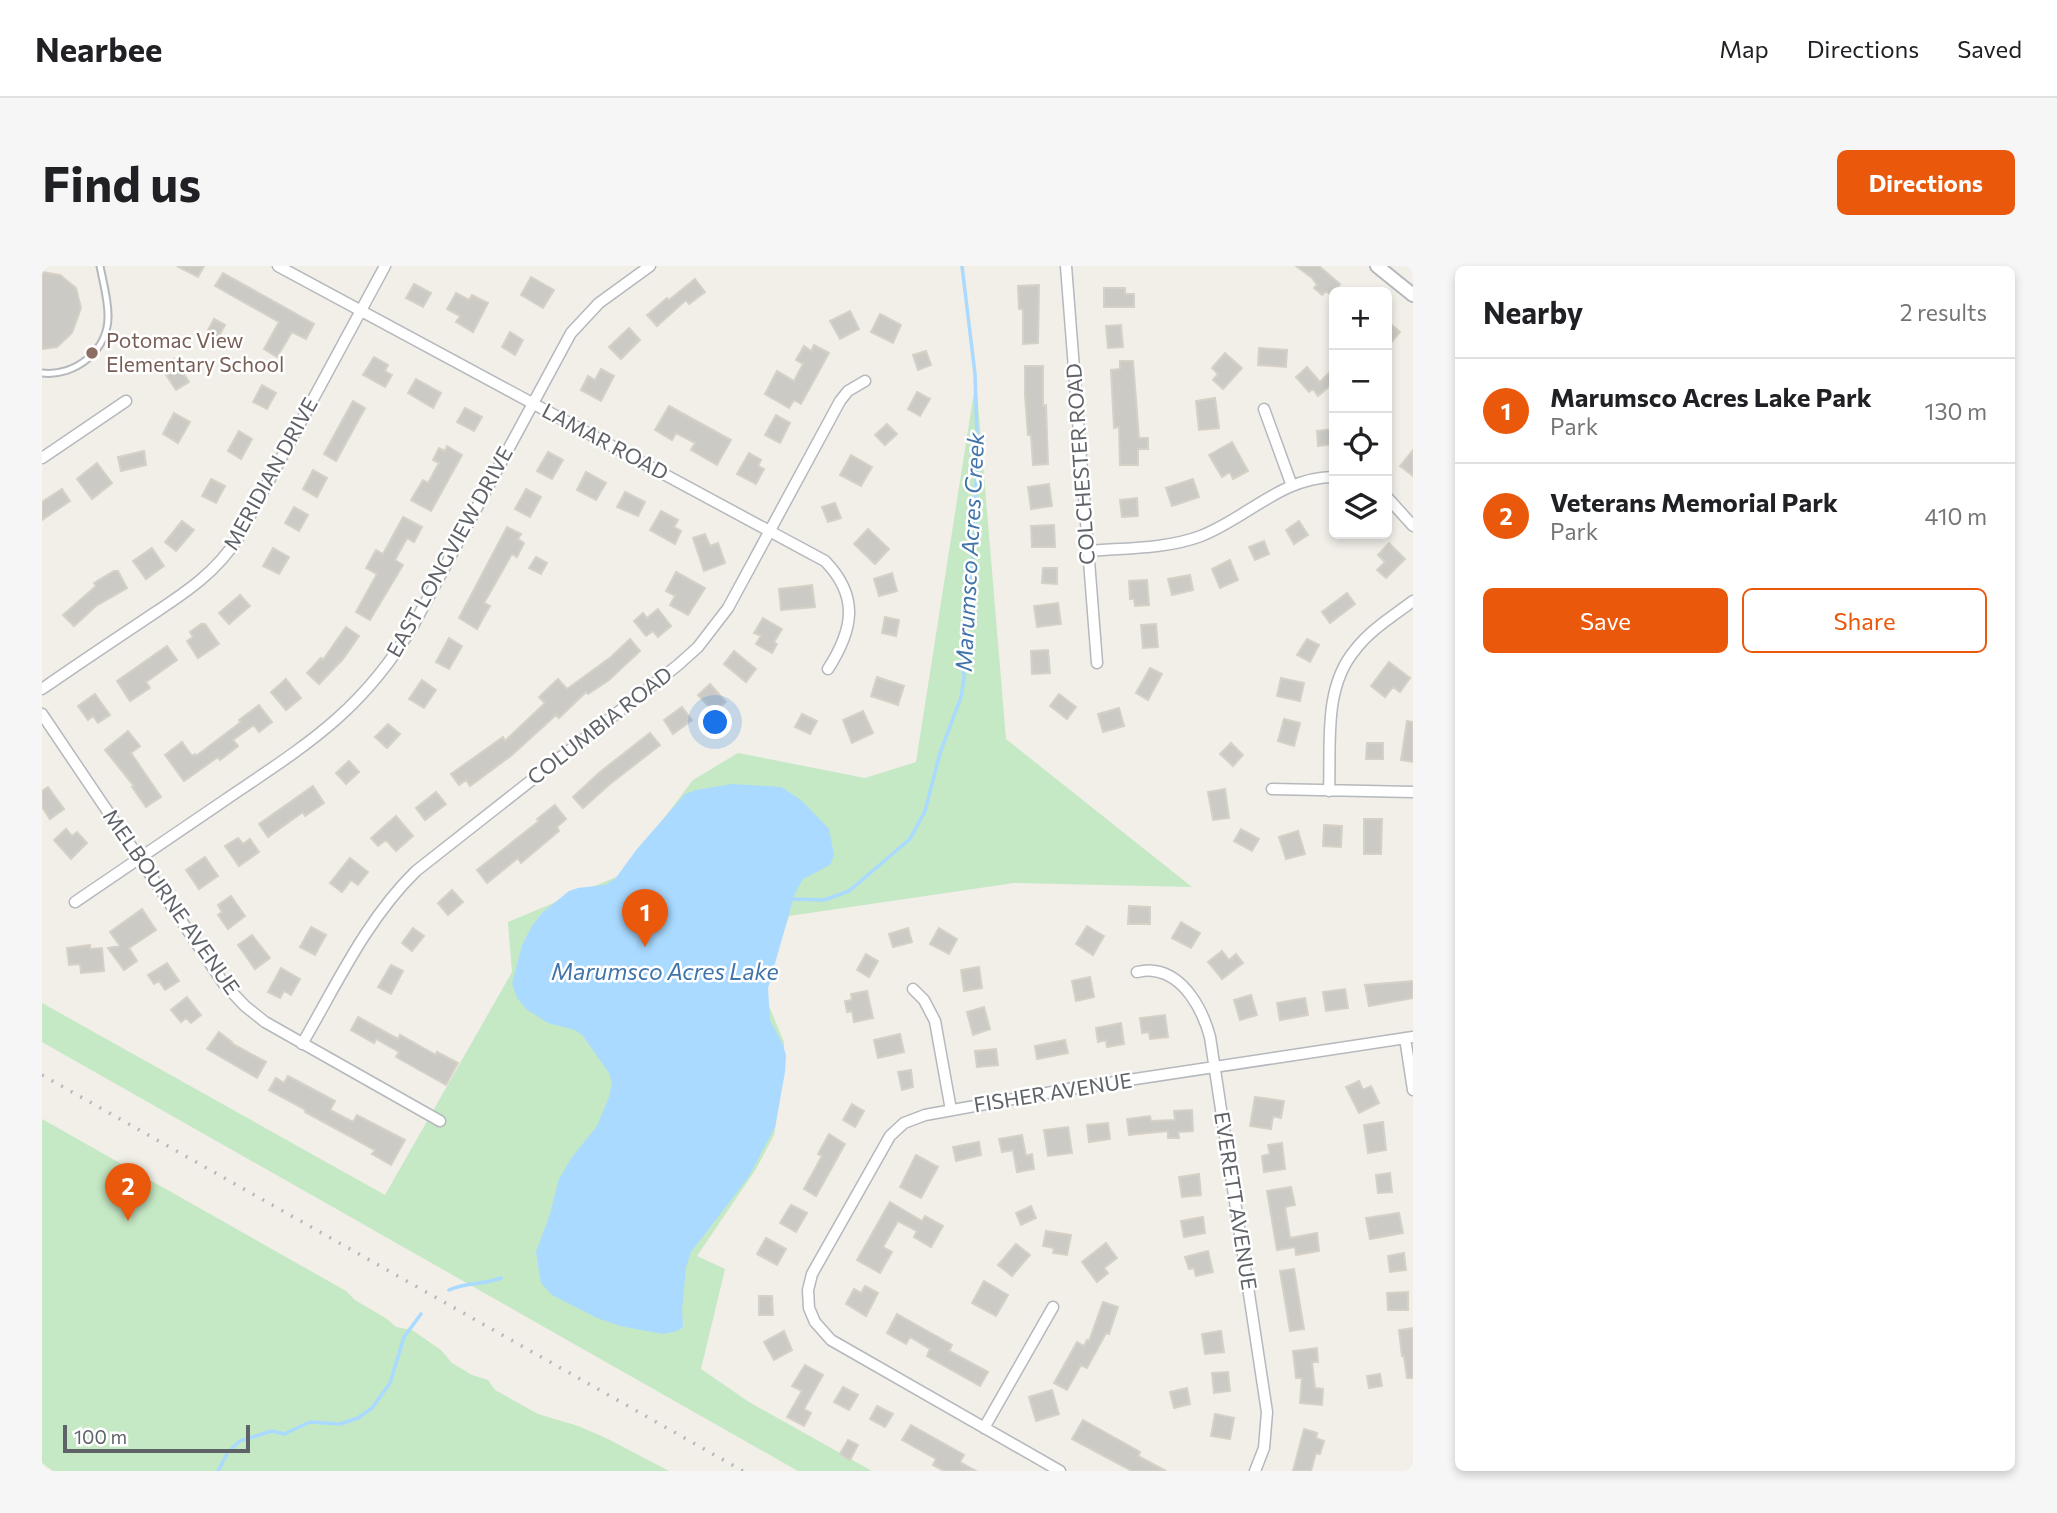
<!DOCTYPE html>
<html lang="en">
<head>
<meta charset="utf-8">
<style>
	:root { --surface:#fff; --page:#f6f6f6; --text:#202124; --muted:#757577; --line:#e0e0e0; --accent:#ea580c }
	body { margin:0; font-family:Commissioner,sans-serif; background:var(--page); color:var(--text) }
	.controls { position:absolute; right:21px; top:21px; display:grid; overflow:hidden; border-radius:10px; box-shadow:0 4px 10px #0003 }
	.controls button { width:63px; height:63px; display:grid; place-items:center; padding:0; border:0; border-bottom:2px solid var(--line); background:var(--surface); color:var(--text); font:35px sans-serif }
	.scale { position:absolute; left:21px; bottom:18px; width:187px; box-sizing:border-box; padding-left:7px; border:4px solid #5f6368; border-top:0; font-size:19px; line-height:24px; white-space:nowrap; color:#5f6368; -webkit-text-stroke:5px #fff; paint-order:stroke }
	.you { position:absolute; left:674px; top:457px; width:24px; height:24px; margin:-18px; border:5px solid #fff; border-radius:50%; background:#1a73e8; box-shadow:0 0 0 10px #1a73e833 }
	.badge { display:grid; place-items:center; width:46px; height:46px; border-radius:50%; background:var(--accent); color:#fff; font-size:23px; font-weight:700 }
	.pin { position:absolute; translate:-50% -58px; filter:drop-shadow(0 2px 4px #0008) }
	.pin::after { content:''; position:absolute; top:37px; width:24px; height:21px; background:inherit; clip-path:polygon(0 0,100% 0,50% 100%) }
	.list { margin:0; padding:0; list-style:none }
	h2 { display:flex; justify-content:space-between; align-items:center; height:91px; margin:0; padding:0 28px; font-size:30px }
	h2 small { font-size:23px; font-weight:400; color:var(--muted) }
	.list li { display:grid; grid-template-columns:46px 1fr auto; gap:21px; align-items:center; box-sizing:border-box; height:105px; padding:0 28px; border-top:2px solid var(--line) }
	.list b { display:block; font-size:26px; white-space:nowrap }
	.list p { margin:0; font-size:23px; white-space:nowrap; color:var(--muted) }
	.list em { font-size:23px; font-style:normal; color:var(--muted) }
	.actions { display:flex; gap:14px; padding:21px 28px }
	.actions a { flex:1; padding:16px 0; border:2px solid var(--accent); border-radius:10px; text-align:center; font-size:24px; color:var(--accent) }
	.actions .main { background:var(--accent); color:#fff }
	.icon { flex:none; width:38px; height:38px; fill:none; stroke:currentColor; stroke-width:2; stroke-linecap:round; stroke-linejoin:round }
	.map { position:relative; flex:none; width:1371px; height:1205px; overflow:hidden; border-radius:10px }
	header { display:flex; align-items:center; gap:42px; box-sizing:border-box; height:98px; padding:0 35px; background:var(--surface); border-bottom:2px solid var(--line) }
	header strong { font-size:33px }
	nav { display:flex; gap:38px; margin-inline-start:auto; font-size:24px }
	.intro { display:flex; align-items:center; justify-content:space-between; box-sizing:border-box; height:168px; padding:0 42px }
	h1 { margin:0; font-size:49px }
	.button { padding:18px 32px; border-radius:10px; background:var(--accent); color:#fff; font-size:24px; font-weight:700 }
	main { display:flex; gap:42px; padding:0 42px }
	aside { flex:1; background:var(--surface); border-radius:10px; box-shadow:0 4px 10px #0003 }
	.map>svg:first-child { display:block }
</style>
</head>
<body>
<header>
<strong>Nearbee</strong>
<nav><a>Map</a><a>Directions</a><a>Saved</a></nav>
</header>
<div class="intro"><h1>Find us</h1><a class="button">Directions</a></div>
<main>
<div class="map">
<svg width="1371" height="1205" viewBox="0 0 1371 1205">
	<rect width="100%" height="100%" fill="#f1efe8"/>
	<path fill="#c5e8c5" d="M934 113 964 473 1150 621 972 617 747 650 722 728 742 776 739 827 732 869 714 903 655 990 683 1003 659 1103 707 1136 830 1205H756L0 776V737L343 929 470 706 466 656 579 609 651 514 696 487 823 512 874 496Z
		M0 853 304 1025 313 1034 345 1053 354 1061 370 1064 399 1084 410 1097 430 1109 446 1114 453 1124 496 1148 536 1160 564 1172 627 1205H11L0 1197Z"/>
	<path fill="#aadaff" d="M690 518 739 521 759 534 787 563 792 589 788 599 761 613 753 627 726 722 728 754 741 779 744 789 743 806 733 861 706 912 649 986 644 1001 640 1044 641 1061 635 1065 621 1068 578 1060 555 1052 510 1029 499 1017 494 986 508 948 517 913 530 891 555 860 567 831 570 816 567 807 541 770 533 764 506 757 484 743 475 732 470 718 480 679 490 660 500 647 527 625 536 622 563 619 573 613 595 583 643 528 654 524Z"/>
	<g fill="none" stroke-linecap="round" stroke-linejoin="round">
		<path stroke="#aadaff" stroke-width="3.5" d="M748 633 782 634 807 625 868 573 883 545 898 487 919 431 922 413 921 372 933 270 935 173 933 108 920 0
			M407 1024C424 1016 441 1019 459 1012
			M176 1205 186 1186 198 1175 230 1165 242 1168 268 1156 298 1158 316 1152 330 1142 348 1117 362 1071 379 1048"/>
	</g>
	<path fill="#cccac5" stroke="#d6d1c6" stroke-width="2" d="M135 0H162L156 11Z
		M1254 0H1277L1298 18 1289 29 1284 25 1280 29 1272 22 1275 19 1270 12Z
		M0 6 18 9 34 22 39 42 30 67 15 81 0 83Z
		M181 7 272 58 264 73 250 66 235 91 222 83 237 56 173 20Z
		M489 11 512 24 501 42 479 29Z
		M653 13 663 26 647 38 644 34 615 60 605 49 625 32 627 34Z
		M372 18 389 27 381 41 364 32Z
		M997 19 996 77 981 78V43H977L976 20Z
		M1062 22H1083V28H1092V41H1062Z
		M414 27 427 34 430 29 446 37 431 66 414 56 418 50 405 43Z
		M808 45 817 63 798 73 788 55Z
		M838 48 859 59 851 77 829 66Z
		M172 53 183 59 176 72 165 66Z
		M1345 55 1358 66 1345 82Z
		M1079 59 1081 81 1066 82 1064 60Z
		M587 62 598 74 579 93 567 81Z
		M468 66 481 74 473 89 460 81Z
		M772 79 787 87 759 138 752 134 747 142 723 128 735 105 752 115 761 98 754 94 762 80 769 85Z
		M1217 82 1245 84 1244 101 1216 99Z
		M884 85 889 99 876 104 871 89Z
		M1183 87 1200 102 1181 123 1171 114 1176 108 1170 102Z
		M332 91 346 99 343 105 350 109 343 121 321 109Z
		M132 93 147 116 134 124 119 101Z
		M1078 95H1091L1097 172H1106V183H1096V199H1078L1077 161 1072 162 1069 104 1078 103Z
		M983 100H1001V140L1004 139 1006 198 991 199 989 169H986L983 129Z
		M1265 101 1278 116 1287 107 1292 116 1276 130 1271 123 1267 126 1254 111Z
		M559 103 572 110 559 135 539 124 546 110 553 114Z
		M374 113 399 127 391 142 366 127Z
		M220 119 234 127 225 143 211 136Z
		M875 126 888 133 878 150 866 143Z
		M1173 132 1177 162 1157 164 1154 135Z
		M311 135 323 142 294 195 282 188Z
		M627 140 689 174 675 199 649 184 653 177 634 167 630 174 613 164Z
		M423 142 440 151 432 165 415 156Z
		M132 147 148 156 136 177 121 168Z
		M734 149 748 157 738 177 723 169Z
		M845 158 855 168 843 179 833 169Z
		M1292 163V178L1276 180 1275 165Z
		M197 165 210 173 199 193 186 185Z
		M1190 176 1206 205 1191 213 1188 206 1180 211 1167 189Z
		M405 180 420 189 389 245 369 234 381 214 386 217 397 197 391 194 397 182 403 185Z
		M1371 184V210L1358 200Z
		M102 185 104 199 79 205 76 191Z
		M506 186 521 194 510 213 495 205Z
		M707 187 719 194 716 200 722 203 714 218 695 208Z
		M809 189 830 201 819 220 798 209Z
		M55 197 70 217 50 233 35 213Z
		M271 204 285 212 275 231 261 223Z
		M544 206 564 217 554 234 535 224Z
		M169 213 183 220 174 237 160 230Z
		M1151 213 1157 231 1130 240 1124 222Z
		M1007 218 1010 240 989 243 986 221Z
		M20 223 28 235 0 254V236Z
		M484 223 499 231 488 251 473 243Z
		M583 226 603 236 596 250 575 241Z
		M1095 232 1096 250 1080 251 1078 234Z
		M793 237 799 252 786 256 780 241Z
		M252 241 266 249 257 265 243 257Z
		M619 245 636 254 632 261 639 265 633 278 608 264Z
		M361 251 380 261 372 276 365 272 353 294 361 299 328 354 314 346 335 308 324 302 334 284 341 288Z
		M140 255 152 264 134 285 123 276Z
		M1257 255 1266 269 1252 278 1244 264Z
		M1012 259 1013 281H990L989 260Z
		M465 261 479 268 476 273 482 277 475 291 470 288 442 337 448 340 435 363 417 352Z
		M826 263 847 283 833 298 812 278Z
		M663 268 668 280 676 277 683 297 662 305 651 272Z
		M1222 275 1227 288 1213 294 1207 281Z
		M1347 277 1363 293 1344 312 1335 304 1343 296 1336 289Z
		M110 282 122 300 104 313 91 295Z
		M231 282 247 291 237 308 221 300Z
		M494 291 505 297 499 308 487 302Z
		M1188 294 1196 314 1178 322 1170 303Z
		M1001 302H1015V318L1000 317Z
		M72 305H76L85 322 54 340 32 360 21 349 54 320 52 317Z
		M634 306 663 322 646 349 628 339 633 330 624 325Z
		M850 307 855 325 837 330 832 313Z
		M1148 309 1151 324 1130 329 1126 313Z
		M1105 314 1107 339 1093 340 1092 333H1088L1087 315Z
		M770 319 773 341 739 344 737 323Z
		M1305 327 1313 338 1288 357 1280 346Z
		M198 329 208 340 187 358 177 347Z
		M1016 337 1019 358 995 361 992 340Z
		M616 343 629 360 616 371 611 365 604 370 592 355 601 347 605 352Z
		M843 351 857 354 854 370 840 367Z
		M721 352 740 363 732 376 735 378 730 387 714 378 719 370 712 367Z
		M159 358H163L177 378 156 392 145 375 151 371 148 366Z
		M1114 358 1116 381 1101 382 1099 359Z
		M304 361 317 370 301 393 277 418 265 407 279 392 281 394Z
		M407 372 420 380 407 403 394 396Z
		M588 373 598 385 567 414 546 428 544 426 517 452 514 449 470 489 428 520 424 514 417 519 409 508 461 471 463 475 503 437 497 431 516 413 525 423 569 391Z
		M1265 373 1277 379 1268 396 1255 389Z
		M125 380 135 394 104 416 108 422 88 435 75 415Z
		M1006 384 1008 407 990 408 989 385Z
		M692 385 714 403 704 416 682 398Z
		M1347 396 1368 412 1358 426 1351 421 1343 431 1329 420Z
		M1108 402 1120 408 1106 434 1094 427Z
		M835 411 862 420 856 439 829 430Z
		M1239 412 1262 417 1258 435 1235 430Z
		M244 413 259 432 244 444 229 426Z
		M380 414 394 424 382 442 367 433Z
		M668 418 684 436 672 446 656 429Z
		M53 428 68 449 56 457 51 450 46 454 36 440Z
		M1017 428 1034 441 1025 453 1008 440Z
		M217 439 230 456 217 466 212 459 191 474 196 480 178 494 176 491 142 515 123 489 140 476 150 490 153 488 154 490 199 456 197 454Z
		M640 441 650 454 631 468 622 454Z
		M1077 442 1082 460 1061 466 1056 448Z
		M821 445 831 467 810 477 801 454Z
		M760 448 775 455 768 468 753 461Z
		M1242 453 1258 457 1252 480 1236 475Z
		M1365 455 1371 456V496L1359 494Z
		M346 458 358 468 345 482 333 471Z
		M86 465 98 480 89 487 119 531 104 541 90 521 92 520 63 484Z
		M608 467 618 479 568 518 541 542 531 531 558 506Z
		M1189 477 1201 489 1191 500 1178 488Z
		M1325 477H1341V493H1324Z
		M307 495 317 506 304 518 294 507Z
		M271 520 282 537 263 550 261 546 226 571 217 558Z
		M6 521 22 543 8 553 0 541V525Z
		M1183 523 1187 552 1171 554 1166 526Z
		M394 526 404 538 383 554 374 542Z
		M513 539 524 553 515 561 517 565 479 597 476 592 445 617 435 604 497 555 495 553Z
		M354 550 371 570 354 585 344 574 336 580 329 572Z
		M1322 553H1340L1339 588H1322Z
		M1282 559 1300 560 1299 581 1281 580Z
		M24 563 30 570 35 566 45 577 29 593 12 574Z
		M1199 563 1217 573 1210 585 1192 575Z
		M1256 565 1263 588 1244 593 1237 571Z
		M196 572 201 578 208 573 217 586 197 600 183 580Z
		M163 591 176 610 157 623 144 604Z
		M308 592 326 606 316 619 309 614 300 626 288 617Z
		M410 624 421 636 406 649 396 637Z
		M189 630 203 650 186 663 176 649 180 646 176 639Z
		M1087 640 1108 641V658H1086Z
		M100 643 114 664 87 682 95 695 82 704 66 682 78 680 68 666Z
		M1139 656 1158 667 1149 682 1130 672Z
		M1045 660 1062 670 1051 689 1034 678Z
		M269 661 284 669 273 689 258 681Z
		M371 662 382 670 370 685 360 677Z
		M866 662 870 676 851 681 847 668Z
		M897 662 915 673 907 688 888 678Z
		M210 669 228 692 213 703 196 679Z
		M48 679V683L60 682 62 705 39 707 38 698 27 699 25 682Z
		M1180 685 1187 694 1194 688 1201 697 1180 713 1166 696Z
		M824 688 836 695 827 711 815 704Z
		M125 697 137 715 123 724 117 715 112 718 106 709Z
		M349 699 361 705 349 728 336 721Z
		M937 701 940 722 922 725 919 704Z
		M239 702 258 713 249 729 242 725 238 732 226 726Z
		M1048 711 1052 731 1034 735 1030 715Z
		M1371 715V732L1327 740 1323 719Z
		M1303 723 1306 742 1284 745 1281 726Z
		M825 725 831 752 812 756 810 745 805 746 803 735 810 734 809 728Z
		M1209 729 1215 749 1198 754 1192 734Z
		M145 731 159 749 149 757 144 752 139 756 129 744Z
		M1263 732 1266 749 1238 754 1235 737Z
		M942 741 948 763 931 769 925 746Z
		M1123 749 1126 771 1108 773 1107 766 1100 767 1098 752Z
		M316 751 356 773 358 769 394 789 395 786 416 797 404 819 354 791 357 786 334 773 332 777 309 764Z
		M1079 757 1082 778 1065 781 1064 774 1056 776 1054 762Z
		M177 766 190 776 189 777 224 796 215 812 165 783Z
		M858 768 862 786 836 792 832 774Z
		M1023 774 1026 787 995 793 993 780Z
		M954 783 956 799 935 801 933 785Z
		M869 804 871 821 860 824 856 806Z
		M246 810 293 835 288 844 311 856 315 849 363 874 349 899 330 888 333 884 263 846 264 844 227 824 234 812 242 817Z
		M1317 815 1321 824 1329 820 1337 837 1317 847 1304 821Z
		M1213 831 1242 835 1239 852 1231 850 1229 863 1208 860Z
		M810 838 822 845 813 861 801 854Z
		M1150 844 1151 865 1136 866 1137 872H1126V865L1087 869 1085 853 1108 850 1109 855 1133 854 1132 845Z
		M1341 856 1344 884 1326 887 1322 859Z
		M1066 857 1068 873 1047 876 1045 859Z
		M1026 861 1030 887 1006 890 1002 864Z
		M787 868 803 878 774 930 762 923 780 890 776 888Z
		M980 869 984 890 990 888 992 903 975 906 971 884 960 886 957 873Z
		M937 876 939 889 914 895 911 881Z
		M1240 877 1243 903 1222 906 1220 890 1228 888 1226 879Z
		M874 889 896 901 879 932 858 921Z
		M1348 907 1350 926 1336 927 1334 909Z
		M1157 908 1159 929 1140 931 1137 911Z
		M1249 921 1253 939 1243 941 1248 972 1275 967 1277 985 1254 989 1253 981 1235 984 1225 925Z
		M848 936 880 955 883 950 901 960 889 981 872 971 875 965 856 955 841 981 850 986 838 1007 815 994Z
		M749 939 765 947 754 966 738 957Z
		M989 940 994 952 979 959 974 947Z
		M1357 947 1361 967 1328 973 1324 952Z
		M1161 951 1163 967 1142 971 1139 955Z
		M1004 965 1029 969 1025 989 1011 987 1012 982 1001 980Z
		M724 972 744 983 735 999 715 988Z
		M1064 977 1075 992 1062 1002 1066 1007 1055 1016 1040 996Z
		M974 978 988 989 970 1010 956 999Z
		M1166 985 1171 1006 1154 1010 1152 1002 1147 1003 1143 991Z
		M1362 987 1364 1004 1348 1006 1346 990Z
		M1252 1003 1262 1063 1248 1065 1238 1005Z
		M942 1015 966 1029 954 1050 930 1037Z
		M823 1020 836 1027 824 1050 804 1038 812 1023 819 1027Z
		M1366 1026V1044H1346L1345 1027Z
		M717 1030H730L731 1049H717Z
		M1061 1036 1076 1041 1067 1068 1064 1067 1045 1102 1039 1099 1025 1124 1012 1117 1035 1076 1042 1080 1045 1074 1047 1075Z
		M855 1048 910 1079 907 1085 946 1106 938 1120 885 1090 888 1083 868 1071 864 1078 845 1067Z
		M1371 1062V1112H1365L1362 1090H1360L1357 1064Z
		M742 1065 750 1084 732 1094 722 1076Z
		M1179 1065 1182 1086 1163 1088 1160 1068Z
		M1275 1082 1276 1096H1270L1273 1122 1281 1123 1280 1139 1258 1137 1260 1112H1254L1251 1085Z
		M763 1099 781 1109 762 1143 769 1147 762 1160 745 1151 760 1125 750 1120Z
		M1186 1106 1188 1125 1172 1127 1170 1107Z
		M1338 1108 1340 1120 1327 1122 1325 1110Z
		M801 1121 816 1129 807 1144 792 1136Z
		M1145 1122 1148 1138 1132 1142 1128 1126Z
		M1010 1124 1017 1148 994 1155 987 1131Z
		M835 1140 851 1148 843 1161 828 1153Z
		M1173 1148 1192 1152 1188 1173 1169 1170Z
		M1041 1154 1098 1186 1096 1190 1124 1205H1090L1030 1173Z
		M869 1159 922 1189 918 1196 934 1205H902L891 1199 894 1193 860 1174Z
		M1262 1163 1275 1167 1274 1172 1282 1175 1278 1188 1274 1187 1269 1205H1251Z
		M806 1174 816 1179 808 1194 798 1188Z"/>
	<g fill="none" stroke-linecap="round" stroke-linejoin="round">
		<g stroke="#b5b8bc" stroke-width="9">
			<path id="service" d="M0 107C33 111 67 84 66 49 66 33 61 16 58 0"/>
		</g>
		<g stroke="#b5b8bc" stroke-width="13">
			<path id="minor" d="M236 0 783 295C818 331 811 364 786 403
				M1024 0 1055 397
				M1222 143 1250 220
				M0 192 84 135
				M1345 231 1371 260
				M1046 285C1083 282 1124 283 1159 270 1205 252 1240 211 1292 211
				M0 423C33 400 66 378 99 356 136 331 171 311 196 272L343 0
				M0 448 182 718 203 740 223 756 398 855
				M1230 523 1371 526
				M1287 525C1289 478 1281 422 1313 384 1328 364 1351 350 1371 335
				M33 636C83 602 133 568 183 534 264 479 320 446 372 358L529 67 557 37 608 0
				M1095 706C1100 705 1107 704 1112 705 1143 709 1161 745 1168 771L1225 1146 1222 1182 1213 1205
				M871 723 882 734 893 755 909 844
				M1363 772 1371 824
				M260 778C295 718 324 654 374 605L636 399 656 381 686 342 798 135 806 125 823 115
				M942 1162 1011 1041
				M1018 1205 789 1074 773 1056 767 1042 766 1024 770 1008 848 870 862 857 883 849 1027 823 1371 771"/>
		</g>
		<g stroke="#b5b8bc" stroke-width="16">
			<path id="tertiary" d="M1335 0 1371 29"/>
		</g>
		<use href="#service" stroke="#fff" stroke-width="5"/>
		<use href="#minor" stroke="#fff" stroke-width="10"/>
		<use href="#tertiary" stroke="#fff" stroke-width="12"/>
		<path stroke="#b6b7b8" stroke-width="3.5" stroke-dasharray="2 9" stroke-linecap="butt" d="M0 809 701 1205"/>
	</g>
	<circle fill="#8d6e63" stroke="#fff" stroke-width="2.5" cx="50" cy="87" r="7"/>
	<g text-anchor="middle" stroke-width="5" stroke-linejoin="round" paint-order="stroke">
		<g font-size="21" fill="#785e54" stroke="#fff" text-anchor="start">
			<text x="64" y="82">Potomac View<tspan x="64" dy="24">Elementary School</tspan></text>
		</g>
		<g font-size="21" fill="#5f6368" stroke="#fff">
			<text transform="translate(563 176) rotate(28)" y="7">LAMAR ROAD</text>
			<text transform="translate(1039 198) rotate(-94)" y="7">COLCHESTER ROAD</text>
			<text transform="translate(229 208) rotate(-61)" y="7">MERIDIAN DRIVE</text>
			<text transform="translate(408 286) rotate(-61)" y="7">EAST LONGVIEW DRIVE</text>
			<text transform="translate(558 460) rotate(-38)" y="7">COLUMBIA ROAD</text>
			<text transform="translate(129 636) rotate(55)" y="7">MELBOURNE AVENUE</text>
			<text transform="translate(1011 827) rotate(-9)" y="7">FISHER AVENUE</text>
			<text transform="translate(1193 935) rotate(81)" y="7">EVERETT AVENUE</text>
		</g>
		<g font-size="23" font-style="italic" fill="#4174aa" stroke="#fff">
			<text transform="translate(928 286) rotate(-87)" y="8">Marumsco Acres Creek</text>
			<text x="623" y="714">Marumsco Acres Lake</text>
		</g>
	</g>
</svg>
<div class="controls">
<button>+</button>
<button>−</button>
<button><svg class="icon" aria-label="locate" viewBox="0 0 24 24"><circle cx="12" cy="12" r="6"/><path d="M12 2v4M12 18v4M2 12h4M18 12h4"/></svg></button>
<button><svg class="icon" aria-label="layers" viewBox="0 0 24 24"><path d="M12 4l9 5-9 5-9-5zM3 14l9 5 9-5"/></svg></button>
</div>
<div class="scale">100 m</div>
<div class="you"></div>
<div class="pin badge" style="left:603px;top:681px">1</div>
<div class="pin badge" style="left:86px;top:955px">2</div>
</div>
<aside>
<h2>Nearby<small>2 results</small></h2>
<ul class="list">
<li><span class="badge">1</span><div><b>Marumsco Acres Lake Park</b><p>Park</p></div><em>130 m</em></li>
<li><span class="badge">2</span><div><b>Veterans Memorial Park</b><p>Park</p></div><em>410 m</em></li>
</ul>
<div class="actions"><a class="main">Save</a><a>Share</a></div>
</aside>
</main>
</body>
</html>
